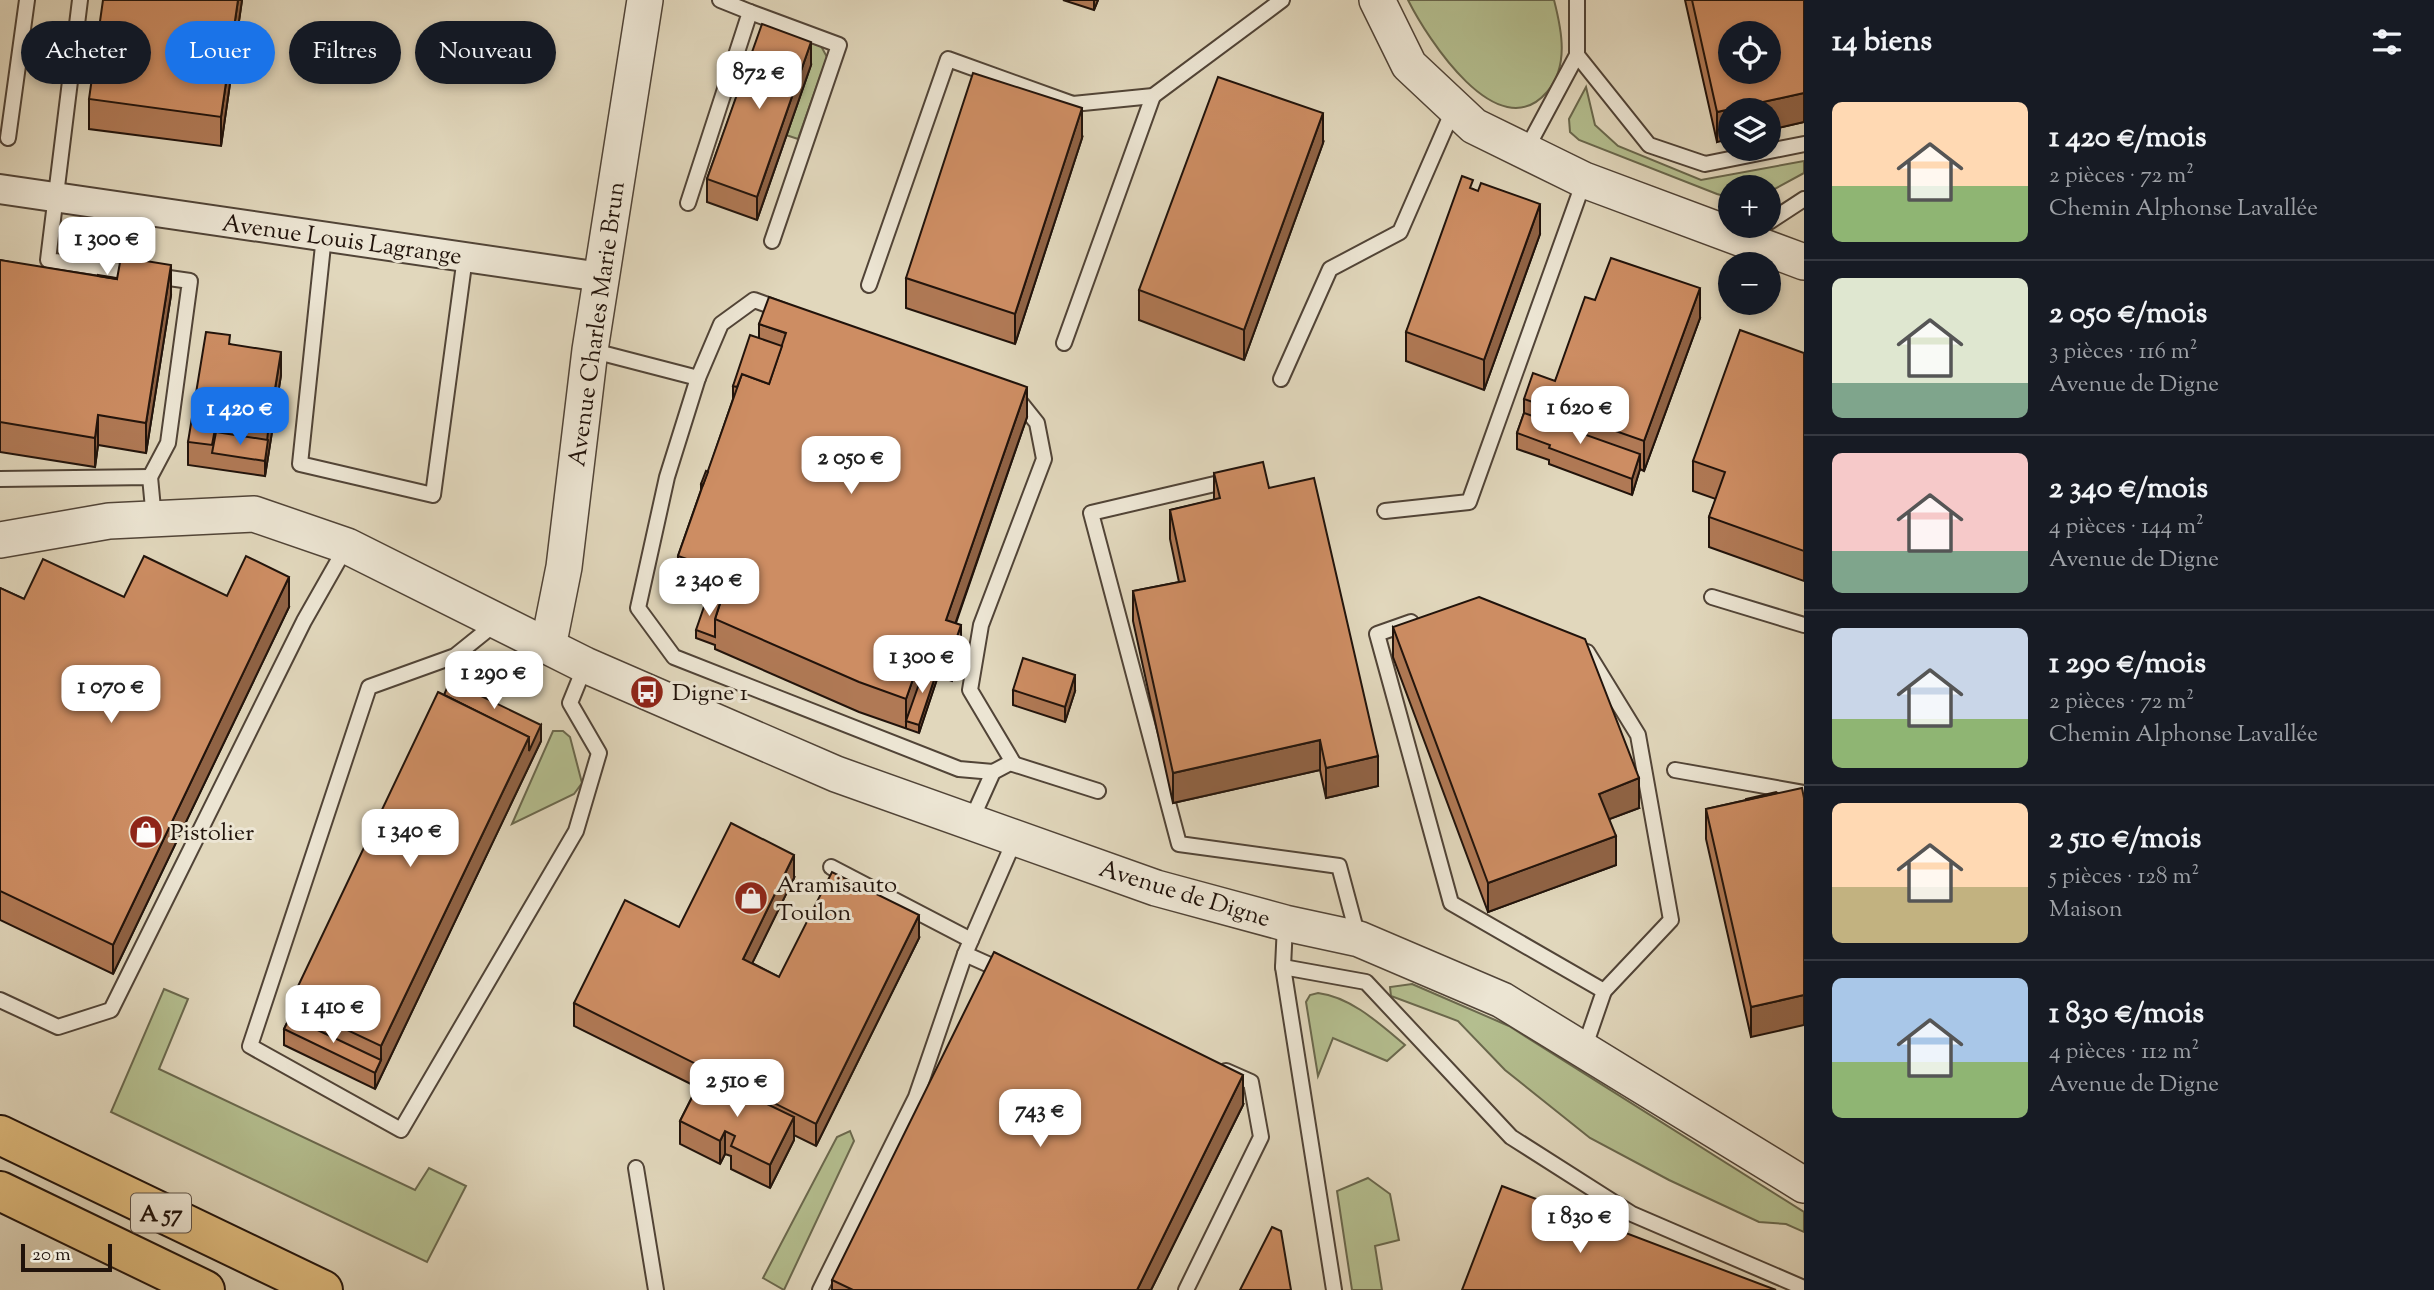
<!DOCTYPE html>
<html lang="fr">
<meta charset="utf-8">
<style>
:root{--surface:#171b24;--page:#242831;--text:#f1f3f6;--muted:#9ea1a6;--line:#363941;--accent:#1a73e8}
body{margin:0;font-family:"Sorts Mill Goudy",serif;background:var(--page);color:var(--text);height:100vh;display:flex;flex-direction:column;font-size:26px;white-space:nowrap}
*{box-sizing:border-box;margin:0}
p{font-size:23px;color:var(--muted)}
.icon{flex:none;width:38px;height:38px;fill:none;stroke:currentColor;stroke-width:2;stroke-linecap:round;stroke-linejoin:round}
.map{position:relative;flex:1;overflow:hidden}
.side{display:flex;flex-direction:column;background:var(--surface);width:630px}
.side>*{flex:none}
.banner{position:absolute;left:21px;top:21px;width:665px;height:63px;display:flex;gap:14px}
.buttons{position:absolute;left:1718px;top:21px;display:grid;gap:14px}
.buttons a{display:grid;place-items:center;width:63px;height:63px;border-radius:50%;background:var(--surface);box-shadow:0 4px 10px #0003;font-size:35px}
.scale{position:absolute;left:21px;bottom:18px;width:91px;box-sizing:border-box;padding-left:7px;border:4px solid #21130b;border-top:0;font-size:19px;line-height:24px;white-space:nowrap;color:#21130b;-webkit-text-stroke:5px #ece5d3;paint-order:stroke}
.price{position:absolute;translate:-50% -60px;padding:0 16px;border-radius:14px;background:#fff;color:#222;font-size:23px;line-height:46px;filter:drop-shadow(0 2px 4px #0008)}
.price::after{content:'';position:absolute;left:50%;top:42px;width:21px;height:16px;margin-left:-10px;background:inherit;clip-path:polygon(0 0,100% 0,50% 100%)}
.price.current{background:var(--accent);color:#fff}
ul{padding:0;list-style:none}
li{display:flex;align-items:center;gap:21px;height:175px;padding:0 28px}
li+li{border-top:2px solid var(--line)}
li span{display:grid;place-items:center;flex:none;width:196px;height:140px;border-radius:10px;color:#555}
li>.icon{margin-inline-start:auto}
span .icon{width:84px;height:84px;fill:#fffc;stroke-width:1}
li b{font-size:30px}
h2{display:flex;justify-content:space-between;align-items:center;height:84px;padding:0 28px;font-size:30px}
.pill{padding:0 24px;border-radius:32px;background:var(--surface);box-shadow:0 4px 10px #0003;font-size:24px;line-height:63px}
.pill.current{background:var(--accent);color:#fff}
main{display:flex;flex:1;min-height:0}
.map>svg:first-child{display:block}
</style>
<main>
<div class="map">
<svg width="1804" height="1290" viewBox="0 0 1804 1290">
<rect width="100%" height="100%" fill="#e1d7bc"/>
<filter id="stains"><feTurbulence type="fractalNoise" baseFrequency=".00286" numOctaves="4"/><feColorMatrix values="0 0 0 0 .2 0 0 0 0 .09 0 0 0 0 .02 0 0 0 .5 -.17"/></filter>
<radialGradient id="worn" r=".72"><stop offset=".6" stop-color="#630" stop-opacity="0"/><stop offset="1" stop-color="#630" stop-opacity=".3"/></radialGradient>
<g fill="#b4be8f" stroke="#6a684d" stroke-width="2">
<path d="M1408 0H1554C1562 31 1569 66 1547 92 1498 149 1427 38 1408 0Z"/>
<path d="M806 41 821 46 827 57 798 139 786 135Z"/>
<path d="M1586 87 1595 125 1618 146 1701 180 1804 161V173L1769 192V187H1731V198L1717 194 1579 140 1570 132 1569 119Z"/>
<path d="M553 731H563L570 737 582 783 574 794 512 824Z"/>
<path d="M1412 984 1509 1026 1804 1212V1232L1786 1224 1759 1222 1669 1180 1590 1138 1505 1070 1458 1021 1391 996 1390 987Z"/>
<path d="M164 989 188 999 159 1069 415 1190 429 1168 466 1186 427 1262 111 1112Z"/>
<path d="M1318 993C1351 997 1380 1024 1405 1045L1387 1061 1333 1038 1318 1076 1306 1002 1310 995Z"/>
<path d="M850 1131 854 1141 784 1290 763 1278 837 1137Z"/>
<path d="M1368 1178 1390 1194 1399 1240 1375 1246 1382 1290H1352L1337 1191Z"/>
</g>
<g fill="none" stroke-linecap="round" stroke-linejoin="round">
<g stroke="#514437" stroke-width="18">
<g id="service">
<path d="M80 0 48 260 135 273"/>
<path d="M750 12 839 45 772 241"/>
<path d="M1577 55 1649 145 1705 164 1804 144"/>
<path d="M8 138 27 0"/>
<path d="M1526 150 1577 55V0"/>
<path d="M688 203 750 12 720 0"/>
<path d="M1769 222 1804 199"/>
<path d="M324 236 300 464 433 495 465 257"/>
<path d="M869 285 948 59 1073 104 1153 96 1282 0"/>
<path d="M1064 343 1153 96"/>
<path d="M590 350 698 378 667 477 638 608 674 657 959 769 993 772 971 821"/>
<path d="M698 378 721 324 754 300 784 311"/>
<path d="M1281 379 1330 269 1400 232 1454 108"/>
<path d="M150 477 168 443 190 281 155 276"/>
<path d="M0 479 150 477 154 519"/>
<path d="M1219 483 1091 513 1179 844 1339 866 1358 937"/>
<path d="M1385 511 1469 502 1584 181"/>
<path d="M1712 597 1804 625"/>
<path d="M1411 622 1377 634 1451 903 1604 991 1584 1049"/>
<path d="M496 623 455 656 369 687 250 1046 401 1130 576 831 599 753 570 703 585 666"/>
<path d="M1587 652 1638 735 1671 920 1604 991"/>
<path d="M1014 764 970 690 981 625 1044 459 1037 423 1017 398"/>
<path d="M1675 770 1804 793"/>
<path d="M993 772 1010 763 1098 791"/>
<path d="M831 867 971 940"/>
<path d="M1285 925 1283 967 1334 1290"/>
<path d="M965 954 1003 971"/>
<path d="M1283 967 1366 982 1511 1137 1632 1214 1804 1288"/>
<path d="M0 1000 58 1027 111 1010 304 621 346 547"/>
<path d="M636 1168 656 1290"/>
<path d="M820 1290 916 1097 965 954 1015 839"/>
<path d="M1186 1290 1261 1137 1251 1082 1226 1071"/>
</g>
</g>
<g stroke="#514437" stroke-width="32">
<path id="minor" d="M0 189 601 277"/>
</g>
<g stroke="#514437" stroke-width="38">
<g id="tertiary">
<path d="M1377 0 1409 65 1474 126 1584 180 1804 262"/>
<path d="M0 540 109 521 254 514 347 546 585 665 836 774 1156 888 1285 923 1359 939 1502 1000 1804 1185"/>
<path d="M543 645 551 632 564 567 590 350 645 0"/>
</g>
</g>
<g stroke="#21130b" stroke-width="42">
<g id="motorway">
<path d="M0 1135 323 1290"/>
<path d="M0 1191 205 1290"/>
</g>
</g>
<use href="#service" stroke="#ece5d3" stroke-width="14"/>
<use href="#minor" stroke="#ece5d3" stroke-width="28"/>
<use href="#tertiary" stroke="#ece5d3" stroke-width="35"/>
<use href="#motorway" stroke="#e0bc7e" stroke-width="38"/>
</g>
<g fill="#b07955" stroke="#21130b" stroke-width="2">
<path d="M242 0 221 146 89 129V99Z"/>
<path d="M1063 0H1098L1094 10Z"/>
<path d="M1685 0H1804V122L1769 130V110L1717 142Z"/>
<path d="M811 65 757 220 707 202V179L737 96 734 93 733 75Z"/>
<path d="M1082 138 1015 344 906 308V278Z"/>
<path d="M1323 143 1244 360 1139 320V290Z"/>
<path d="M1473 189 1540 234 1484 390 1406 361V332Z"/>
<path d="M0 260 171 295 146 453 98 445 95 467 0 452Z"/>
<path d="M1595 300 1700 318 1644 471 1640 469 1632 495 1549 464V460L1517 449V433L1524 413V399L1555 381Z"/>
<path d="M759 324 1027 417 956 623 961 655 952 681 938 676 919 733 859 712 715 649V645L696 638V630L721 600 678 586V556L701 490V484L708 472 733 399V386L759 338Z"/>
<path d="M230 344 281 375 265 476 188 465V442Z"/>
<path d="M1804 353V581L1709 547V517L1716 499 1693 491V461Z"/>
<path d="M1214 473 1269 488 1378 786 1326 798 1320 770 1173 803 1133 621V591L1179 582 1170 539V510L1214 500Z"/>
<path d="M0 588 24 599 227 596 289 607 113 974 0 920Z"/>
<path d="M1393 627 1639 808 1609 819 1616 865 1488 912 1393 657Z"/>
<path d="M1013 690 1075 691 1065 722 1013 705Z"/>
<path d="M541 741 375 1089 284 1045V1029L290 1017V1003Z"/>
<path d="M1777 793 1751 1037 1706 839V809Z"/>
<path d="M794 878 752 963 779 977 919 938 816 1146 794 1135V1140L770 1188 731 1169V1156L725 1154 720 1164 680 1144V1121L697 1087 574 1026V1003L679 927Z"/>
<path d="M1243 1105 1151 1290H832V1280Z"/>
</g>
<g fill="#906345" stroke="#21130b" stroke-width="2">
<path d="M238 0H242L221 146V117Z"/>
<path d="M1094 0H1098L1094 10Z"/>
<path d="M811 42V65L757 220V197Z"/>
<path d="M1804 93V122L1769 130V110H1731V139L1717 142V112Z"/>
<path d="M1082 108V138L1015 344V314Z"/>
<path d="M1323 113V143L1244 360V330Z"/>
<path d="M1540 204V234L1484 390V360Z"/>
<path d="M171 265V295L146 453V423Z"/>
<path d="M1700 288V318L1644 471V441Z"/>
<path d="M281 352V375L265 476V461L268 432Z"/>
<path d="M1027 387V417L946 650V620Z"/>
<path d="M98 415V445L95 467V438Z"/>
<path d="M1640 454V469L1632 495V479Z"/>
<path d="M289 577V607L113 974V945Z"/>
<path d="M961 625V655L952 681V651Z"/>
<path d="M926 642V672L906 721V729V699Z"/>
<path d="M938 668V676L919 733V725Z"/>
<path d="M1075 675V691L1065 722V707Z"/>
<path d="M541 725V741L375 1089V1073L381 1060V1046L529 737Z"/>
<path d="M1320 740V770L1173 803V773Z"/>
<path d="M1378 756V786L1326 798V768Z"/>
<path d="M1639 778V808L1599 823V794Z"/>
<path d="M1616 836V865L1488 912V883Z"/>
<path d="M794 855V878L743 982V959Z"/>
<path d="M919 915V938L816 1146V1124Z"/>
<path d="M1804 995V1025L1751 1037V1007Z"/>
<path d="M1243 1075V1105L1151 1290H1137Z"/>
<path d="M794 1117V1140L770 1188V1165Z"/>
<path d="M725 1131V1154L720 1164V1141Z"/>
</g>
<g fill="#cd8d63" stroke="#21130b" stroke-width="2" fill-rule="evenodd">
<path d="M103 0H238L221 117 89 99Z"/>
<path d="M1692 0H1804V93L1717 112ZM1731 33H1769V72H1731Z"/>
<path d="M762 24 811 42 757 197 707 179Z"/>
<path d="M747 67 739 90 734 85 733 75 737 69Z"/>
<path d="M973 73 1082 108 1015 314 906 278Z"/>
<path d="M1218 77 1323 113 1244 330 1139 290Z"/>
<path d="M1462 176 1473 180 1470 188 1478 191 1481 183 1540 204 1484 360 1406 332Z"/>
<path d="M121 257 171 265 146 423 98 415 95 438 0 422V260L117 279Z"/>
<path d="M1611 258 1700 288 1644 441 1524 399 1533 373 1555 381 1585 297 1595 300Z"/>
<path d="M98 275 117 278V279L98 276Z"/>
<path d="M769 297 1027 387 946 620 961 625 952 651 926 642 906 699 859 682 715 619 730 574 678 556 742 374 769 384 786 333 759 324Z"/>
<path d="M1740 330 1804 353V551L1709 517 1725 472 1693 461Z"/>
<path d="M206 332 230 335 229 344 281 352 268 432 216 424 212 445 188 442Z"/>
<path d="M750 335 782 346 769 384 742 374 737 387 733 386Z"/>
<path d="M1524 413 1640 454 1632 479 1549 448 1550 445 1517 433Z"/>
<path d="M216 432 268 440 265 461 212 453Z"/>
<path d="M1263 462 1269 488 1314 478 1378 756 1326 768 1320 740 1173 773 1133 591 1185 581 1170 510 1220 498 1214 473Z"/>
<path d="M706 471 708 472 703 485 701 484Z"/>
<path d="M144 556 227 596 246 556 289 577 113 945 0 891V588L24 599 43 559 124 597Z"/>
<path d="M1479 597 1585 639 1639 778 1599 794 1616 836 1488 883 1393 627Z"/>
<path d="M707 598 720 603 715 619V637L696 630Z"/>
<path d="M1023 658 1075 675 1065 707 1013 690Z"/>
<path d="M926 664 938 668 919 725 906 721Z"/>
<path d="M450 681 541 725 529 751V737L444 695Z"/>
<path d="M438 692 529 737 381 1046 290 1003Z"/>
<path d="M1802 788 1804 798V995L1751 1007 1706 809Z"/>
<path d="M1776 792 1777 793 1746 800V799Z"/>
<path d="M731 823 794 855 743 959 779 977 832 872 919 915 816 1124 574 1003 625 900 679 927Z"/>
<path d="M994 952 1243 1075 1137 1290H853L832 1280Z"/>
<path d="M290 1017 381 1060 375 1073 284 1029Z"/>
<path d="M704 1074 794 1117 770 1165 731 1146 735 1136 725 1131 720 1141 680 1121Z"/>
<path d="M1502 1186 1776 1290H1462Z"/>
<path d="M1272 1227 1281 1231 1291 1290H1240Z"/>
</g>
<defs>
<g id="bus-disc" transform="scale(1.75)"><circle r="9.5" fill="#8f2418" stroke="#ece5d3"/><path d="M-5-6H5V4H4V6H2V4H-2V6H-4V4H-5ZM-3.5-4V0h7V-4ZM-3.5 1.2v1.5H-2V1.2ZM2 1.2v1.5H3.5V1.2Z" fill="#fff"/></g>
<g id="shop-disc" transform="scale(1.75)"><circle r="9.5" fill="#8f2418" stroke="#ece5d3"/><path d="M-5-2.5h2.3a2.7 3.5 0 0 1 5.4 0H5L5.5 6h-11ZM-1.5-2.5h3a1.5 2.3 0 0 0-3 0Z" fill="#fff"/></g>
</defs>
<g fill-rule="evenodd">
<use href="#bus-disc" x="647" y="692"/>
<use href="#shop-disc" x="146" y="832"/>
<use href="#shop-disc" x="751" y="898"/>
</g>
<g text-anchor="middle" stroke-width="6" stroke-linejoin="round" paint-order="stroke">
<rect fill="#ece5d3" stroke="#5e5247" stroke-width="2" x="131" y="1193.5" width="60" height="39" rx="5"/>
<g font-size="23" font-weight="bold" fill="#21130b">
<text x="161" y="1221">A 57</text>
</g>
<g font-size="24" fill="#21130b" stroke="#ece5d3">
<text transform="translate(342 239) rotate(8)" y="8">Avenue Louis Lagrange</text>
<text transform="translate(596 324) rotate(-82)" y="8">Avenue Charles Marie Brun</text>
<text transform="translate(1185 893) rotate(17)" y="8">Avenue de Digne</text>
</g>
<g font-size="24" fill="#21130b" stroke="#ece5d3" text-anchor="start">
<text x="672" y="700">Digne 1</text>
<text x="170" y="840">Pistolier</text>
<text x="776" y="892">Aramisauto<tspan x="776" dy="28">Toulon</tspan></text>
</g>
</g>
<rect width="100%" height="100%" filter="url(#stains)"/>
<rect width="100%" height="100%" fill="url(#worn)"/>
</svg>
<div class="buttons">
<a><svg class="icon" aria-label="locate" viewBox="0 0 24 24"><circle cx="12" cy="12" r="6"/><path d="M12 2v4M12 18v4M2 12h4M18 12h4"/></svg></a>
<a><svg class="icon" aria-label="layers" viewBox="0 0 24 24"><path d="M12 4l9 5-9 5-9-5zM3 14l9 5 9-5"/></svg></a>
<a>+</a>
<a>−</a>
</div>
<div class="scale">20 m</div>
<b class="price" style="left:759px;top:111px">872 €</b>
<b class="price" style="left:107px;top:277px">1 300 €</b>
<b class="price" style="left:1580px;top:446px">1 620 €</b>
<b class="price current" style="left:240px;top:447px">1 420 €</b>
<b class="price" style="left:851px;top:496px">2 050 €</b>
<b class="price" style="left:709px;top:618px">2 340 €</b>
<b class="price" style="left:922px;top:695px">1 300 €</b>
<b class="price" style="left:494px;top:711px">1 290 €</b>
<b class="price" style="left:111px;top:725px">1 070 €</b>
<b class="price" style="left:410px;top:869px">1 340 €</b>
<b class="price" style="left:333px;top:1045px">1 410 €</b>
<b class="price" style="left:737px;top:1119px">2 510 €</b>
<b class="price" style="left:1040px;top:1149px">743 €</b>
<b class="price" style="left:1580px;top:1255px">1 830 €</b>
<div class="banner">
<a class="pill">Acheter</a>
<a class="pill current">Louer</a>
<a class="pill">Filtres</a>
<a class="pill">Nouveau</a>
</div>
</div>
<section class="side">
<h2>14 biens<svg class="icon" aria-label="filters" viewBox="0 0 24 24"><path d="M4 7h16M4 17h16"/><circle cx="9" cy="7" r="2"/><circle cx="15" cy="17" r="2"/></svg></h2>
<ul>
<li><span style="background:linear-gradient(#ffd9b3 60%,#8fb573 0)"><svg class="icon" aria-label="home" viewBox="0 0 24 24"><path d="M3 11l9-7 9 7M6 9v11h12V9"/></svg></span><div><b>1 420 €/mois</b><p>2 pièces · 72 m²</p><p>Chemin Alphonse Lavallée</p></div></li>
<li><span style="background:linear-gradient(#dfe7d0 75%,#7fa58c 0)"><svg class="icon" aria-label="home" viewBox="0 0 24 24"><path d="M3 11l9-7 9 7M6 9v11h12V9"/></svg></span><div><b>2 050 €/mois</b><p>3 pièces · 116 m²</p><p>Avenue de Digne</p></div></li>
<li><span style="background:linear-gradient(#f6c9c9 70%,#7fa58c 0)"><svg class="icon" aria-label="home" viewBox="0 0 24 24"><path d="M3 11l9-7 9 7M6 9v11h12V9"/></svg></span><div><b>2 340 €/mois</b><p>4 pièces · 144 m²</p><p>Avenue de Digne</p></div></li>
<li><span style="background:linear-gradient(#c9d6e8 65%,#8fb573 0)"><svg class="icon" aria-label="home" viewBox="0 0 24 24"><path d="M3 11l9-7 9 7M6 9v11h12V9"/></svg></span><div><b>1 290 €/mois</b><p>2 pièces · 72 m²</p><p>Chemin Alphonse Lavallée</p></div></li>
<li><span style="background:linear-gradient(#ffd9b3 60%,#c2b280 0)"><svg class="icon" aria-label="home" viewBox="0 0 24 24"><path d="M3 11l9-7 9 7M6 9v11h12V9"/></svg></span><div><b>2 510 €/mois</b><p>5 pièces · 128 m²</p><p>Maison</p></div></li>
<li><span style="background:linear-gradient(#a9c7e8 60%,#8fb573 0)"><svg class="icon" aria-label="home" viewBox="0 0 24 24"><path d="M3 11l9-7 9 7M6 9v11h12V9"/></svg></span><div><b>1 830 €/mois</b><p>4 pièces · 112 m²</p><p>Avenue de Digne</p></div></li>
</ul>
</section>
</main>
